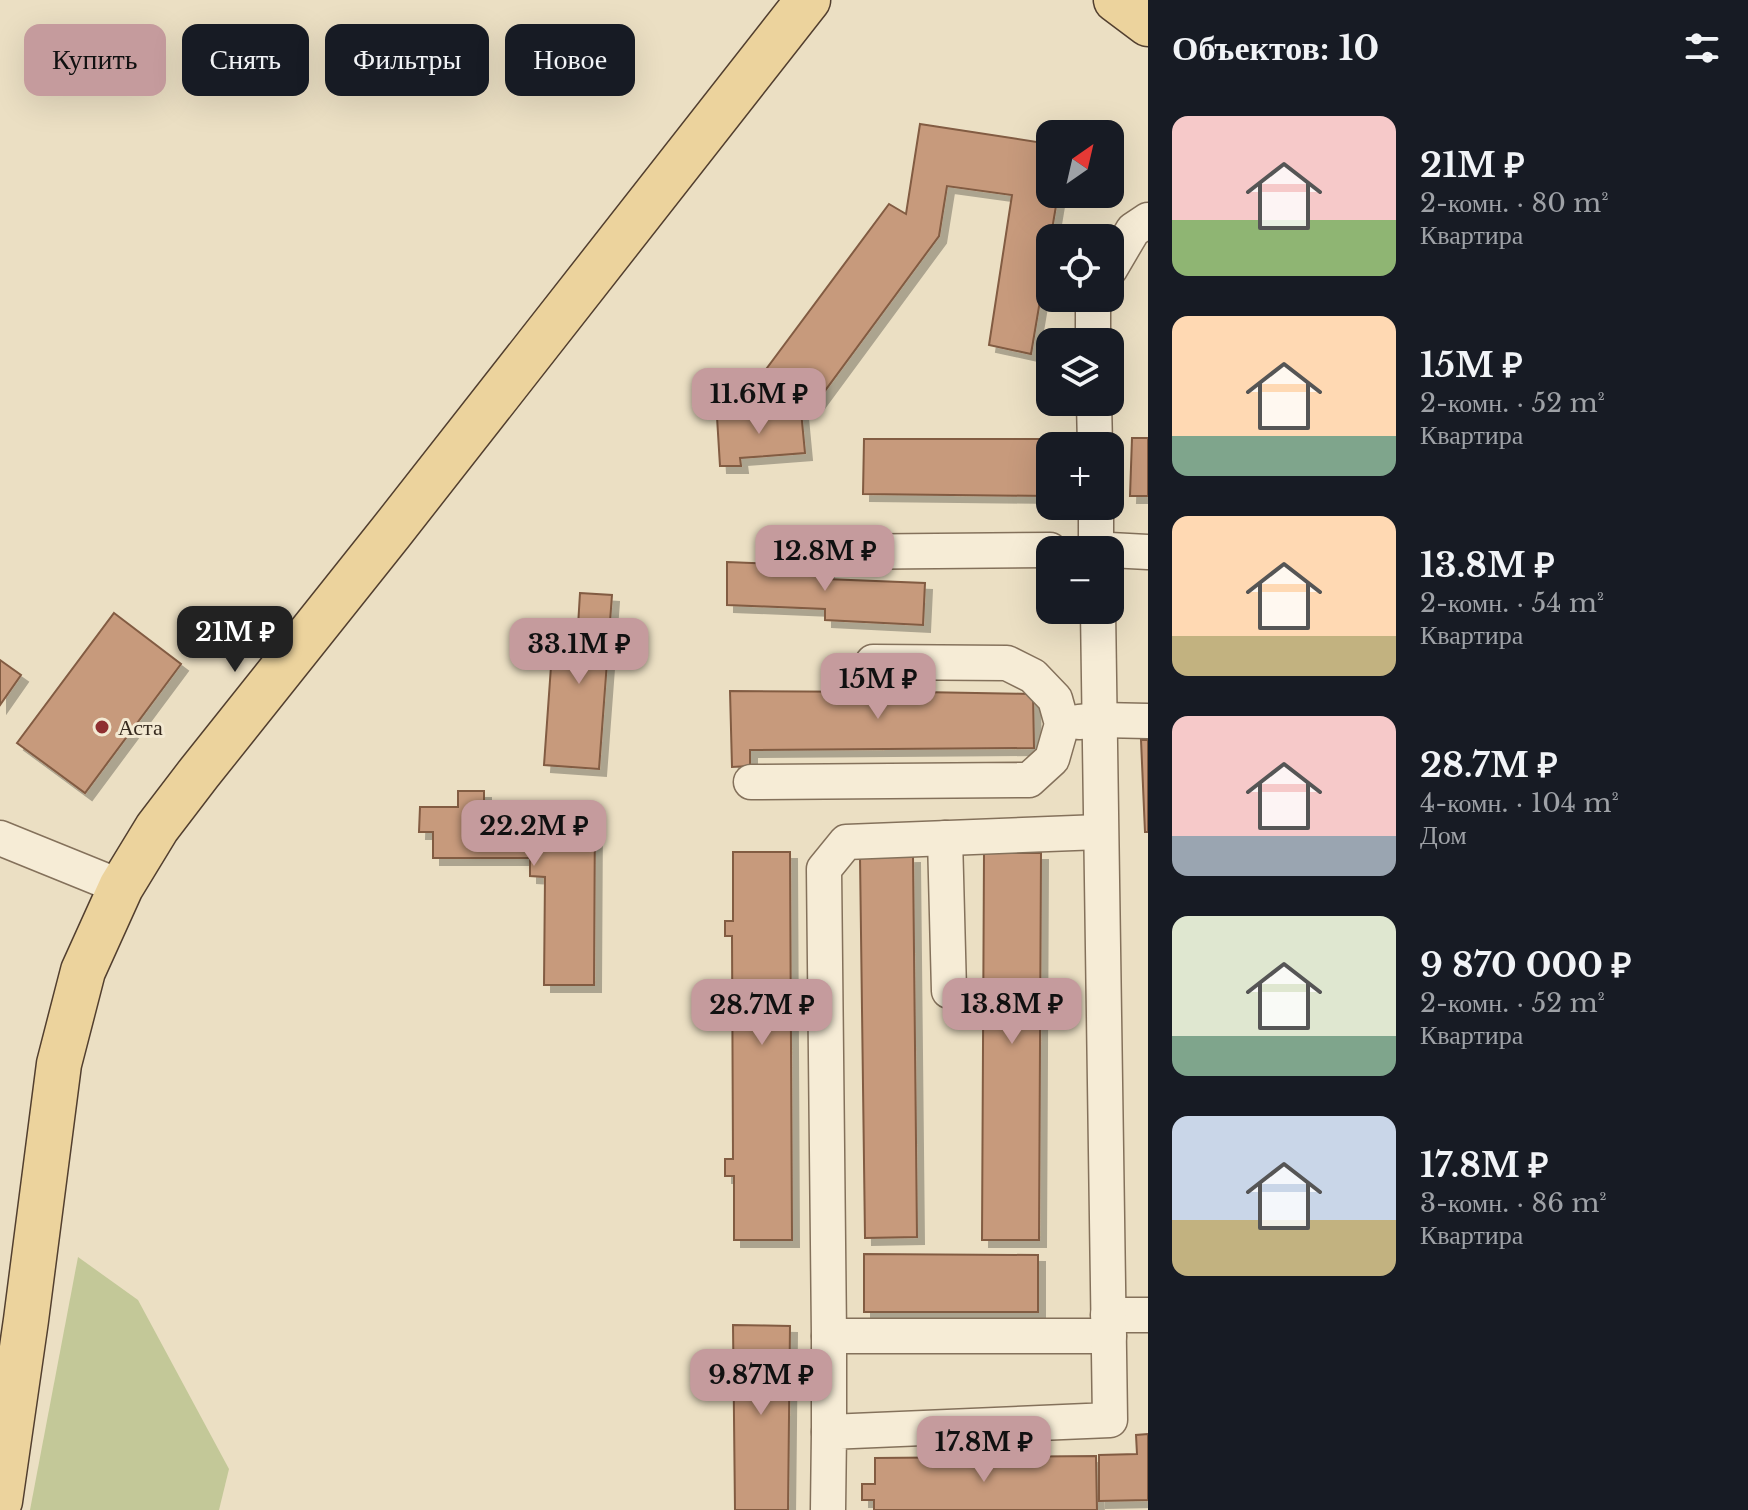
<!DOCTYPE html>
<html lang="ru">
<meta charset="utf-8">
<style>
:root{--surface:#171b24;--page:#242831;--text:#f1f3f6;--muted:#9ea1a6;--accent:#c59b9d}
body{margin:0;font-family:"Libre Baskerville",serif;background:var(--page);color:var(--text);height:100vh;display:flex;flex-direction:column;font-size:30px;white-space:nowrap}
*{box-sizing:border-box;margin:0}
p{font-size:26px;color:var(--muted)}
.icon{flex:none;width:44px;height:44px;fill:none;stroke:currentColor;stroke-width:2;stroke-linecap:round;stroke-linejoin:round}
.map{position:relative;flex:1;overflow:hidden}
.sheet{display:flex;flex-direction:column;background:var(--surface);width:600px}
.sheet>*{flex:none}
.banner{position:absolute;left:24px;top:24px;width:760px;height:72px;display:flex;gap:16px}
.needle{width:52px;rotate:34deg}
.tools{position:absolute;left:1036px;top:120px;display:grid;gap:16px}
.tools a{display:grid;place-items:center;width:88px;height:88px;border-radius:16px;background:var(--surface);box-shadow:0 8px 32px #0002;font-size:40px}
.price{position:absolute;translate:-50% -68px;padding:0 18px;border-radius:16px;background:var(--accent);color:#111;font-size:26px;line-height:52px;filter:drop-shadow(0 2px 4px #0008)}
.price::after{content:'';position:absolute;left:50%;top:48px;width:24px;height:18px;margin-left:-12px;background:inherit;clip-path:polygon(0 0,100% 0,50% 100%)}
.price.current{background:#222;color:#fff}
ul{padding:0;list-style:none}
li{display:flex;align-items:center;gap:24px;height:200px;padding:0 24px}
li span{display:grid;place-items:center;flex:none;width:224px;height:160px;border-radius:16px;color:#555}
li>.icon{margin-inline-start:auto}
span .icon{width:96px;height:96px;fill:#fffc;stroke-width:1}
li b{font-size:34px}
h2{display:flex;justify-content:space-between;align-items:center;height:96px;padding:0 24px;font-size:34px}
.chip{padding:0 28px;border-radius:16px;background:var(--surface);box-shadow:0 8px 32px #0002;font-size:28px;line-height:72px}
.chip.current{background:var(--accent);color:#111}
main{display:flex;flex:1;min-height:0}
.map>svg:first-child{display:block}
</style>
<main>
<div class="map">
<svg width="1148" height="1510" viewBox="0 0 1148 1510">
<defs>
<filter id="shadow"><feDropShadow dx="7" dy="7" stdDeviation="0" flood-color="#0004"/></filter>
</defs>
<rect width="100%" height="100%" fill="#ebdfc3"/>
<path fill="#c3c898" d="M78 1257 138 1300 229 1469 219 1510H30Z"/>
<g fill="#c79a7b" stroke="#825b43" stroke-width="2" filter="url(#shadow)">
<path d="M920 124 1050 144V194H1058L1031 354 989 345 1012 195 947 186 939 236 813 407 764 372 889 204 906 214Z"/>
<path d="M801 411 805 453 740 458 741 466H720L717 417Z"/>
<path d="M1132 438H1148V496H1130Z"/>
<path d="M864 439H1063V446H1050V496L863 494Z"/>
<path d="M727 562 827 566 826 579 925 583 923 625 825 620V609L727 605Z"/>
<path d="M580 593 612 595 599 769 544 765 554 624 578 626Z"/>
<path d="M114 613 181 664 85 793 17 743Z"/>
<path d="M0 660 21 675 0 705Z"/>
<path d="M902 683H921L920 692 1033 694 1034 748 750 750V766L732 767 730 691 900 692Z"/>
<path d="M1141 740H1148V832H1145Z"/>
<path d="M458 791H484V807H595L594 985H544L545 877 530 876V858H433V832H419L420 807H458Z"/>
<path d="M733 852H790L792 1240H734V1176H725V1159H733L732 936H725V921H733Z"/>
<path d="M984 853H1041L1039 1240H982Z"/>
<path d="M913 856 917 1237 865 1238 860 857Z"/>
<path d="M864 1254 1038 1255V1312H864Z"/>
<path d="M733 1325 790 1326 788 1510H735Z"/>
<path d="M1148 1434V1500L1099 1501V1455L1137 1454 1136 1435Z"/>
<path d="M1096 1456 1097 1510H874V1500H862V1484H875V1458Z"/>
</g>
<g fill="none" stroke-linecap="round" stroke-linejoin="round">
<g stroke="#84715b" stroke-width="37">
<g id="minor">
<path d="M1110 269 1133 230 1148 220"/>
<path d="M1093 298V342"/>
<path d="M1094 402 1095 446"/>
<path d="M1096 506V550"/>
<path d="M1110 550 1148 552"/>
<path d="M827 552 1050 550"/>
<path d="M1079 722 1101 720 1148 721"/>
<path d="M751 782 1029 780 1052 759 1062 724 1055 699 1033 676 1007 663 873 662"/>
<path d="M0 838 121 887"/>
<path d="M945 838 949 991"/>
<path d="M1108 1315H1148"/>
<path d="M829 1336 824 869 846 842 1100 832"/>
<path d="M829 1432V1336H1109"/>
<path d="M828 1510 829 1432 1110 1420 1098 610"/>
</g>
</g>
<g stroke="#523f2f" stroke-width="47">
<g id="major">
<path d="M1116 0 1148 24"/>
<path d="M0 1501 26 1320 59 1064 83 971 121 887 157 828 199 773 391 532 808 0"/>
</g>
</g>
<use href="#minor" stroke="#f6ecd6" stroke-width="34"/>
<use href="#major" stroke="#ecd39d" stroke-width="44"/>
</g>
<circle fill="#8f2f30" stroke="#f3e9d2" stroke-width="3" cx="102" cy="727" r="8"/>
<g text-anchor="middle" stroke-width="6" stroke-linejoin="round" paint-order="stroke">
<g font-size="22" fill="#35291e" stroke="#f3e9d2" text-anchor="start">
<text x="118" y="735">Аста</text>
</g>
</g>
</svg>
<div class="tools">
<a><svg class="needle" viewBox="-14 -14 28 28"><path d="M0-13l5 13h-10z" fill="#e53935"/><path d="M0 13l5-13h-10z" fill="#9ea1a6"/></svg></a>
<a><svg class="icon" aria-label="locate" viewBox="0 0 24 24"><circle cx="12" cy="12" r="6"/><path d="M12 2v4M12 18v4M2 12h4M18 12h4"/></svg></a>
<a><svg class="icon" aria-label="layers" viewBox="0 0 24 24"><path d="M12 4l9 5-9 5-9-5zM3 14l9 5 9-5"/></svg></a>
<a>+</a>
<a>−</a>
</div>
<b class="price" style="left:759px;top:436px">11.6M ₽</b>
<b class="price" style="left:825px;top:593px">12.8M ₽</b>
<b class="price current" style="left:235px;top:674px">21M ₽</b>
<b class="price" style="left:579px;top:686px">33.1M ₽</b>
<b class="price" style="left:878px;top:721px">15M ₽</b>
<b class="price" style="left:534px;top:868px">22.2M ₽</b>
<b class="price" style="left:1012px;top:1046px">13.8M ₽</b>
<b class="price" style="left:762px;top:1047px">28.7M ₽</b>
<b class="price" style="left:761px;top:1417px">9.87M ₽</b>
<b class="price" style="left:984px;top:1484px">17.8M ₽</b>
<div class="banner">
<a class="chip current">Купить</a>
<a class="chip">Снять</a>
<a class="chip">Фильтры</a>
<a class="chip">Новое</a>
</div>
</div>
<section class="sheet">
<h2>Объектов: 10<svg class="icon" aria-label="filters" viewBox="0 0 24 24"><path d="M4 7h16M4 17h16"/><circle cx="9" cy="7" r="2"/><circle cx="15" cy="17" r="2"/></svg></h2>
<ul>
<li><span style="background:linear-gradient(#f6c9c9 65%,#8fb573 0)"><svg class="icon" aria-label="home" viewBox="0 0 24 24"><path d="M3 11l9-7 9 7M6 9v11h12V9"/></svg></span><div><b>21M ₽</b><p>2-комн. · 80 m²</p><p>Квартира</p></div></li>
<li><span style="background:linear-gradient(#ffd9b3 75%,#7fa58c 0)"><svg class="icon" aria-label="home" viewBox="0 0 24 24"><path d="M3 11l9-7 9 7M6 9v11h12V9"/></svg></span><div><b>15M ₽</b><p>2-комн. · 52 m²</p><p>Квартира</p></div></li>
<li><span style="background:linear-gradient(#ffd9b3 75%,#c2b280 0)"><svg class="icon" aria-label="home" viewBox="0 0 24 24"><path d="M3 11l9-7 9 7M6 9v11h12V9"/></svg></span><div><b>13.8M ₽</b><p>2-комн. · 54 m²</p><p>Квартира</p></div></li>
<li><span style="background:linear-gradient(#f6c9c9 75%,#9aa5b1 0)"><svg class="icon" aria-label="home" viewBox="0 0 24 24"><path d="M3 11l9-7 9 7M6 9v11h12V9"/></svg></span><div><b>28.7M ₽</b><p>4-комн. · 104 m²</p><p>Дом</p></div></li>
<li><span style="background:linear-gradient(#dfe7d0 75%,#7fa58c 0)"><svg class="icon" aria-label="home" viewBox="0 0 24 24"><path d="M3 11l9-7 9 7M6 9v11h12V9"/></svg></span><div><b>9 870 000 ₽</b><p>2-комн. · 52 m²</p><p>Квартира</p></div></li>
<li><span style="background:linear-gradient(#c9d6e8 65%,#c2b280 0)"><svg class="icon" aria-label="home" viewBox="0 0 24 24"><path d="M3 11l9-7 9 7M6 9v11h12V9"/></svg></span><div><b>17.8M ₽</b><p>3-комн. · 86 m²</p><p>Квартира</p></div></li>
</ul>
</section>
</main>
